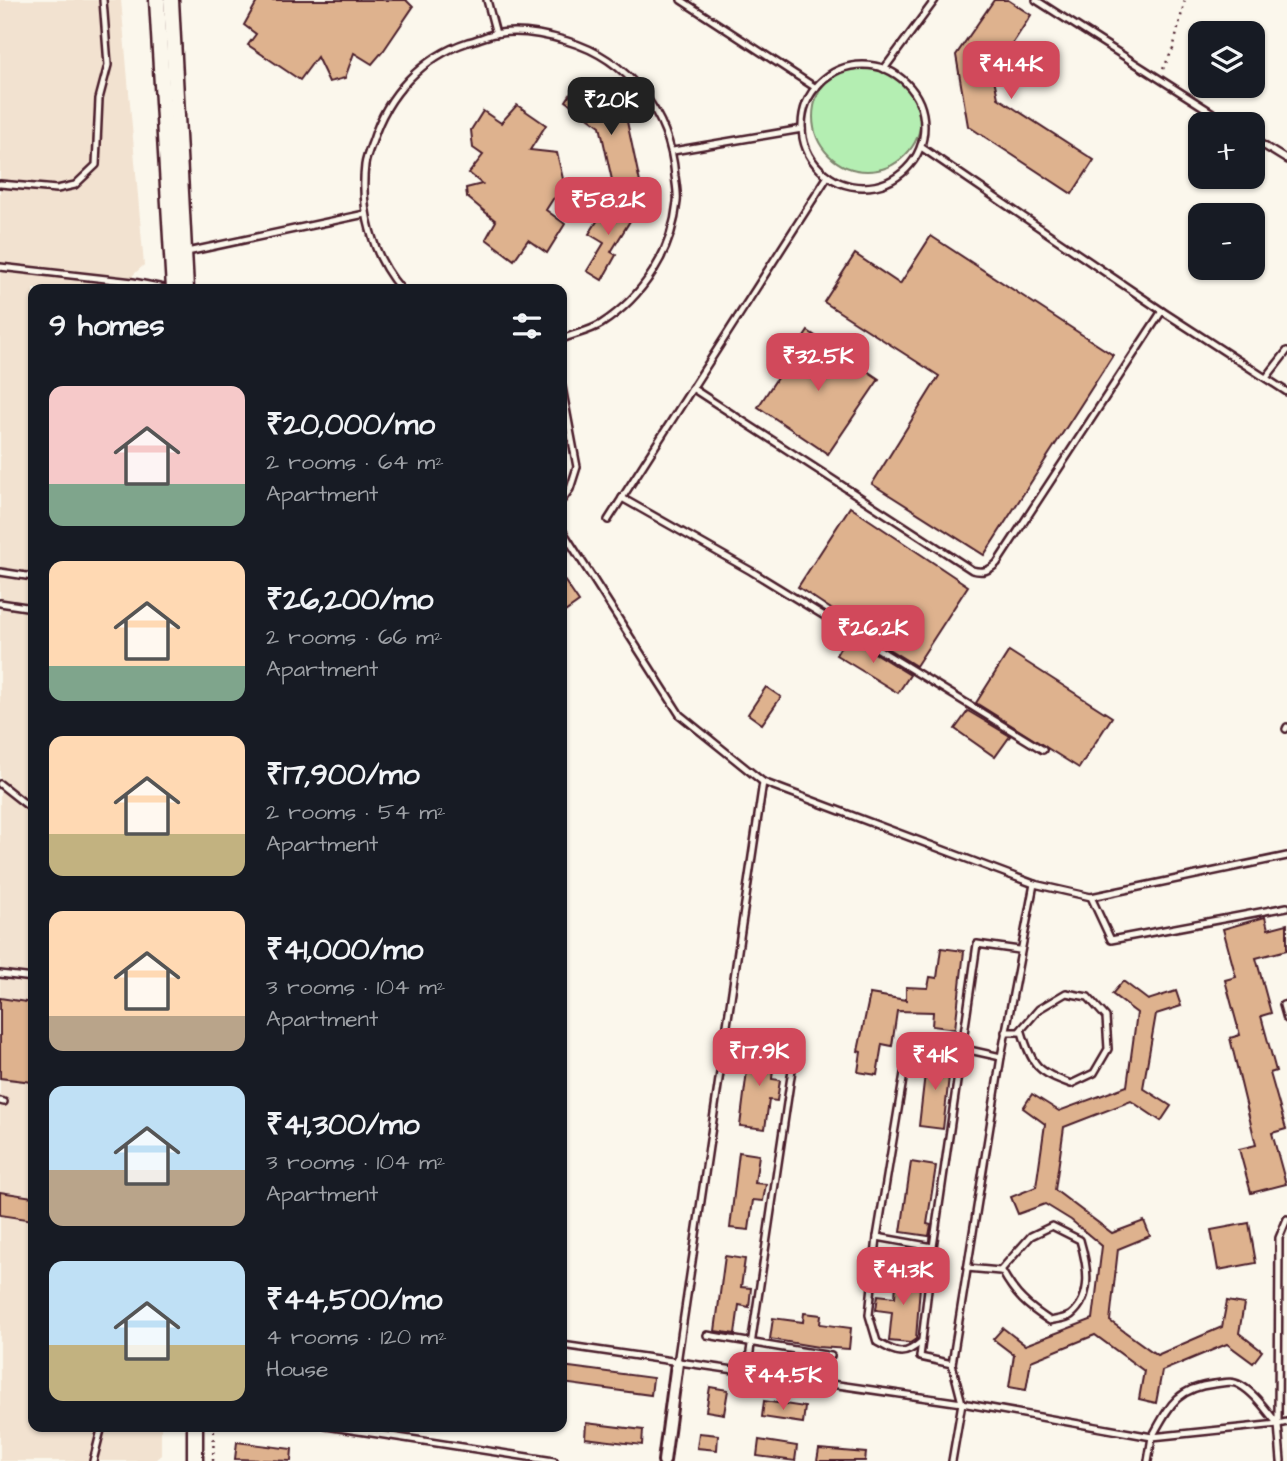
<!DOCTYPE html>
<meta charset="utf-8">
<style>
:root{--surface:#171b24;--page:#242831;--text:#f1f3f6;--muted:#9ea1a6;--accent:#d1495b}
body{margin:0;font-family:"Architects Daughter",sans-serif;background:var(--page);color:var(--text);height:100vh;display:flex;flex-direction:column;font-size:26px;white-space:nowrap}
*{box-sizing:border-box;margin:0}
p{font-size:23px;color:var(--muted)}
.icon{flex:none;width:38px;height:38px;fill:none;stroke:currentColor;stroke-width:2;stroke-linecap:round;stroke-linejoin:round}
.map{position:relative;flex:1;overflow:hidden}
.panel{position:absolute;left:28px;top:284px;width:539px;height:1148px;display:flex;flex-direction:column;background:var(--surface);border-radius:14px;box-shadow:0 2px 5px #0004}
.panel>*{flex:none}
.fabs{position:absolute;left:1188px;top:21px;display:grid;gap:14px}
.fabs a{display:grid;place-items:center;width:77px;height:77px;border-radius:14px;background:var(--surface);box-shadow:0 2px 5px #0004;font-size:35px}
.price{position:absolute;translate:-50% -60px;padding:0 16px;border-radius:14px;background:var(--accent);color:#fff;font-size:23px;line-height:46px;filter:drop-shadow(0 2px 4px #0008)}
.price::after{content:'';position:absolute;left:50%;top:42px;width:21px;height:16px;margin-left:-10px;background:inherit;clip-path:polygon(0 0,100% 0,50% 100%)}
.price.on{background:#222;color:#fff}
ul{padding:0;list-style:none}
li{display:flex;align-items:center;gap:21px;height:175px;padding:0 21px}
li span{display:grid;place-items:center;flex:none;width:196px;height:140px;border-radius:14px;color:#555}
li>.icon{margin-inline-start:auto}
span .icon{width:84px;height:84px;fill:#fffc;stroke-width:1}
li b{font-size:30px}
h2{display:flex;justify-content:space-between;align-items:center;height:84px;padding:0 21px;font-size:30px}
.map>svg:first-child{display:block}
</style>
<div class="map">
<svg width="1287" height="1461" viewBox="0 0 1287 1461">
<rect width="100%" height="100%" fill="#fbf7ec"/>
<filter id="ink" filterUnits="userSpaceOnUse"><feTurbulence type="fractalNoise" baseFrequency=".0143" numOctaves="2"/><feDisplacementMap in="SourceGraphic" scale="14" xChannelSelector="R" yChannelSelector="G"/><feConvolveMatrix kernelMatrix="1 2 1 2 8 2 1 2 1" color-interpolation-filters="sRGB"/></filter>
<g filter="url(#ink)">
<path fill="#f2e2d0" d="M0 0H121L144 265 133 275V287L136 289H33V1426H161V1455L154 1461H0Z"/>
<circle fill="#b4eeb2" stroke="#7f866e" stroke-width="2" cx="867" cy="117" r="54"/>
<g fill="#deb28e" stroke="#4a1f2b" stroke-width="2">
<path d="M258 0H406L413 7 384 50 372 64 354 53 345 78 329 82 317 57 300 80 248 45 256 34 244 25Z"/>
<path d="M994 0H1008L1031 15 993 74 998 98 1094 160 1072 194 968 126 956 55Z"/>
<path d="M580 80 625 112 642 192 616 198 600 126 566 101Z"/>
<path d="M517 105 546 125 530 150 557 153 566 192 553 199 546 210 565 224 547 253 528 240 514 260 486 239 496 221 467 197 466 188 482 184 469 173 483 155 473 148 471 130 483 111 501 123Z"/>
<path d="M610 201 633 216 611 252 616 255 602 280 587 271 604 243 589 234Z"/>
<path d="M931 236 1113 355 984 555 872 484 939 376 824 302 855 254 900 284Z"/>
<path d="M808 331 879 379 828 454 758 407Z"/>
<path d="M850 507 968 586 916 666 853 627 855 625 798 587Z"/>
<path d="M562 577 579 602 562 614Z"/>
<path d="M847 636 910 675 898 693 836 655Z"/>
<path d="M1009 651 1112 717 1079 768 976 703Z"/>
<path d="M766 687 781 697 762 724 748 714Z"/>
<path d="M968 711 1010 736 995 757 955 729Z"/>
<path d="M1265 917 1268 929 1287 924V950L1256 958 1271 1013 1261 1016 1276 1071 1270 1073 1286 1129 1272 1133 1286 1184 1251 1193 1239 1149 1256 1145 1230 1038 1240 1035 1225 980 1236 977 1223 929Z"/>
<path d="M941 948 964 951 955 1029 932 1026 933 1012 897 1011 892 1046 882 1044 877 1075 858 1072 861 1052 858 1051 870 994 906 1000V987L928 988 930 977 937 978Z"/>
<path d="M1123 981 1148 1000 1176 991 1181 1006 1156 1014 1143 1088 1171 1106 1161 1121 1131 1101 1064 1127 1055 1190 1112 1233 1144 1221 1150 1236 1118 1249 1110 1321 1157 1355 1222 1327 1227 1301 1244 1304 1239 1333 1262 1351 1253 1363 1227 1344 1162 1371 1156 1403 1139 1399 1144 1371 1095 1335 1031 1361 1026 1390 1009 1387 1014 1355 993 1339 1003 1328 1025 1345 1093 1319 1102 1246 1071 1220 1045 1204 1018 1214 1011 1197 1036 1187 1045 1124 1023 1108 1032 1094 1059 1111 1127 1086 1137 1013 1112 994Z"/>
<path d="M0 998 33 1003V1082L0 1078Z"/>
<path d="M750 1047 775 1050 772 1079 780 1080 777 1101 769 1100 765 1129 740 1126Z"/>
<path d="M927 1056 951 1059 943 1129 919 1126Z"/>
<path d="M739 1152 759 1155 755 1183 766 1184 763 1201 753 1200 749 1230 730 1228Z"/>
<path d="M911 1162 936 1166 927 1224 931 1225 929 1236 901 1232Z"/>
<path d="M0 1192 33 1197V1220L0 1215Z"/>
<path d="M1249 1223 1256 1263 1218 1270 1211 1230Z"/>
<path d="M725 1256 745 1259 741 1287 751 1288 749 1307 739 1305 735 1334 715 1331Z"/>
<path d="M897 1270 921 1273 916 1339 910 1343 889 1341 892 1312 876 1310 878 1295 895 1297Z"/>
<path d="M804 1313 821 1315 820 1324 851 1328 849 1349 818 1347 770 1339 773 1318 803 1322Z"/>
<path d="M562 1366 653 1378 651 1395 562 1383Z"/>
<path d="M710 1387 728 1390 724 1414 706 1411Z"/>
<path d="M764 1401 805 1407 803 1423 762 1417Z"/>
<path d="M586 1423 643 1430 642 1445 585 1438Z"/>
<path d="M699 1433 718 1435 717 1450 697 1448Z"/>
<path d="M759 1440 797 1446 795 1461 757 1456Z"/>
<path d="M237 1442 292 1449 291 1461 235 1459Z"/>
<path d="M819 1449 866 1453 865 1461H817Z"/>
</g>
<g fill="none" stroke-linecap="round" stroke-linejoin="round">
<g stroke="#4a1f2b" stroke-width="10">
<g id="lane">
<path d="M487 0 496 34"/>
<path d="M681 0 816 88"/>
<path d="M1036 0 1230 124"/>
<circle cx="863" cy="126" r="61"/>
<path d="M884 69 935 0"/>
<path d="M1253 139 1287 160"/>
<path d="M921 147 1162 311 1287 392"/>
<path d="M673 151 802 129"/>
<path d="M0 184 57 189 75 185 96 165 99 99 108 65 103 0"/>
<path d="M187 252 365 214"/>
<path d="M0 267 133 282 169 289"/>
<path d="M401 289C372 256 360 208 365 165 366 157 370 148 373 140 387 95 422 57 468 42 477 40 485 36 494 34 517 29 544 34 567 41 628 59 670 113 675 176 676 184 678 194 677 202 672 252 643 297 601 324 590 331 574 334 562 339"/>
<path d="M1266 378 1287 351"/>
<path d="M562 387 577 467 570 489 562 500"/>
<path d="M692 388 972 570C983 573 989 571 997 563L1162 311"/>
<path d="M622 498 751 571 1043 750"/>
<path d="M608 520 828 176"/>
<path d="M562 530 680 715 763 782"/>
<path d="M0 572 33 577"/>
<path d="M0 603 33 608"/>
<path d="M1286 729 1287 727"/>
<path d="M0 784 33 810"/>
<path d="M1091 897 1287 856"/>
<path d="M0 974 33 978"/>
<path d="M1287 1004 1283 1005 1287 1019"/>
<path d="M1005 1032H1022C1032 1066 1038 1072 1071 1084L1094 1073 1108 1049 1106 1017 1088 997 1066 993 1039 1009 1019 1032"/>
<path d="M0 1101 4 1102"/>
<path d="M877 1237 869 1315 877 1342C897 1353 903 1358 922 1341"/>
<path d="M933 1247 877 1237 910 1037 1001 1057"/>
<path d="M967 1268 1000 1271H1002C1015 1295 1027 1306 1050 1321 1056 1319 1066 1319 1071 1315 1094 1296 1087 1264 1080 1240L1052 1226 1031 1236 1000 1271"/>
<path d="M707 1335 831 1356"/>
<path d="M562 1345 962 1403 1152 1437C1169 1407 1176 1388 1214 1384 1223 1383 1232 1380 1240 1385 1255 1393 1267 1412 1278 1424L1287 1422"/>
<path d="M677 1363 763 782 1034 884 1091 897 1111 940 1287 907"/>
<path d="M952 1364 920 1357 933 1247 977 944 1019 950"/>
<path d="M747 1372 794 1056"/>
<path d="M326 1426 554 1461"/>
<path d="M93 1461 102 1426"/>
<path d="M952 1461 962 1403 952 1364 1001 1057 1034 884"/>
<path d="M1148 1461 1152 1437 1278 1424"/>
<path d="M1281 1461 1278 1424 1279 1238 1287 1219"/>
</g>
</g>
<g stroke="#4a1f2b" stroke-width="16">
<path id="street" d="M664 1461 677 1363"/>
</g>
<g stroke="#4a1f2b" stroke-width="19">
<g id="secondary">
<path d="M157 0 174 289"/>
<path d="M171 0 186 289"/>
<path d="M195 1461V1426"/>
</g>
</g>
<g stroke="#4a1f2b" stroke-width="2.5" stroke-dasharray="2 5" stroke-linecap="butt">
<path d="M1163 69 1173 49 1185 0"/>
<path d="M213 1461 214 1426"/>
</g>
<use href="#lane" stroke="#fbf7ec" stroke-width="5"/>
<use href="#street" stroke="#fbf7ec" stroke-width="10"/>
<use href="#secondary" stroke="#fbf7ec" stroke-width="14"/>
</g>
</g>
</svg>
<div class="fabs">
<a><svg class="icon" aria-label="layers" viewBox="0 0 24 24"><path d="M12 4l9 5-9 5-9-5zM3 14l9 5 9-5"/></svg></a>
<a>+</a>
<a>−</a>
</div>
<b class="price" style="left:1011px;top:101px">₹41.4K</b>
<b class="price on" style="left:611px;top:137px">₹20K</b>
<b class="price" style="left:608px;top:237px">₹58.2K</b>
<b class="price" style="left:818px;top:393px">₹32.5K</b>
<b class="price" style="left:873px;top:665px">₹26.2K</b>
<b class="price" style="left:759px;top:1088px">₹17.9K</b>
<b class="price" style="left:935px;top:1092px">₹41K</b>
<b class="price" style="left:903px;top:1307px">₹41.3K</b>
<b class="price" style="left:783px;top:1412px">₹44.5K</b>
<section class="panel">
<h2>9 homes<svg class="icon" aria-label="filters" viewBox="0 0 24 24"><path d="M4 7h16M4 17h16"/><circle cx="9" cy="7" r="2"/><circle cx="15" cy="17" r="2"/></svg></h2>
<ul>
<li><span style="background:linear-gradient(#f6c9c9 70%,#7fa58c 0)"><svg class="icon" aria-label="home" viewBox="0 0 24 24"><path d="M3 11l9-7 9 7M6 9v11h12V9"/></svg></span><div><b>₹20,000/mo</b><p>2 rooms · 64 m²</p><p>Apartment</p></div></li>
<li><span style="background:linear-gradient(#ffd9b3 75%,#7fa58c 0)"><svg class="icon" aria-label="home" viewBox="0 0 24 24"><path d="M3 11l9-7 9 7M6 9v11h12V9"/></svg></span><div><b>₹26,200/mo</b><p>2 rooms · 66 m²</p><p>Apartment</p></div></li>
<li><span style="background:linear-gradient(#ffd9b3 70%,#c2b280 0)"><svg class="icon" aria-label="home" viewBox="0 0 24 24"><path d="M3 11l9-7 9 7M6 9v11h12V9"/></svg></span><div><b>₹17,900/mo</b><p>2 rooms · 54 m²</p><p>Apartment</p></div></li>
<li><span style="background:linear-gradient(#ffd9b3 75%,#b9a48a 0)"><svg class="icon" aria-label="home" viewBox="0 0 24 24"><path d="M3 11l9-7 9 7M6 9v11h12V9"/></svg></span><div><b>₹41,000/mo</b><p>3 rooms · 104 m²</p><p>Apartment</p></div></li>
<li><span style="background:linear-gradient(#bfe0f5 60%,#b9a48a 0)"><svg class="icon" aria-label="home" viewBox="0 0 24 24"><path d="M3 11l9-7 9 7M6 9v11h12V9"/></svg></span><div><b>₹41,300/mo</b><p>3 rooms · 104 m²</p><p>Apartment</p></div></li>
<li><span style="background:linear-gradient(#bfe0f5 60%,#c2b280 0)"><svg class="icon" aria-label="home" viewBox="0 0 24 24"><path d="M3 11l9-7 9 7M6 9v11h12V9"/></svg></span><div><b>₹44,500/mo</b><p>4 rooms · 120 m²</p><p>House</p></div></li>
</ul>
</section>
</div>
